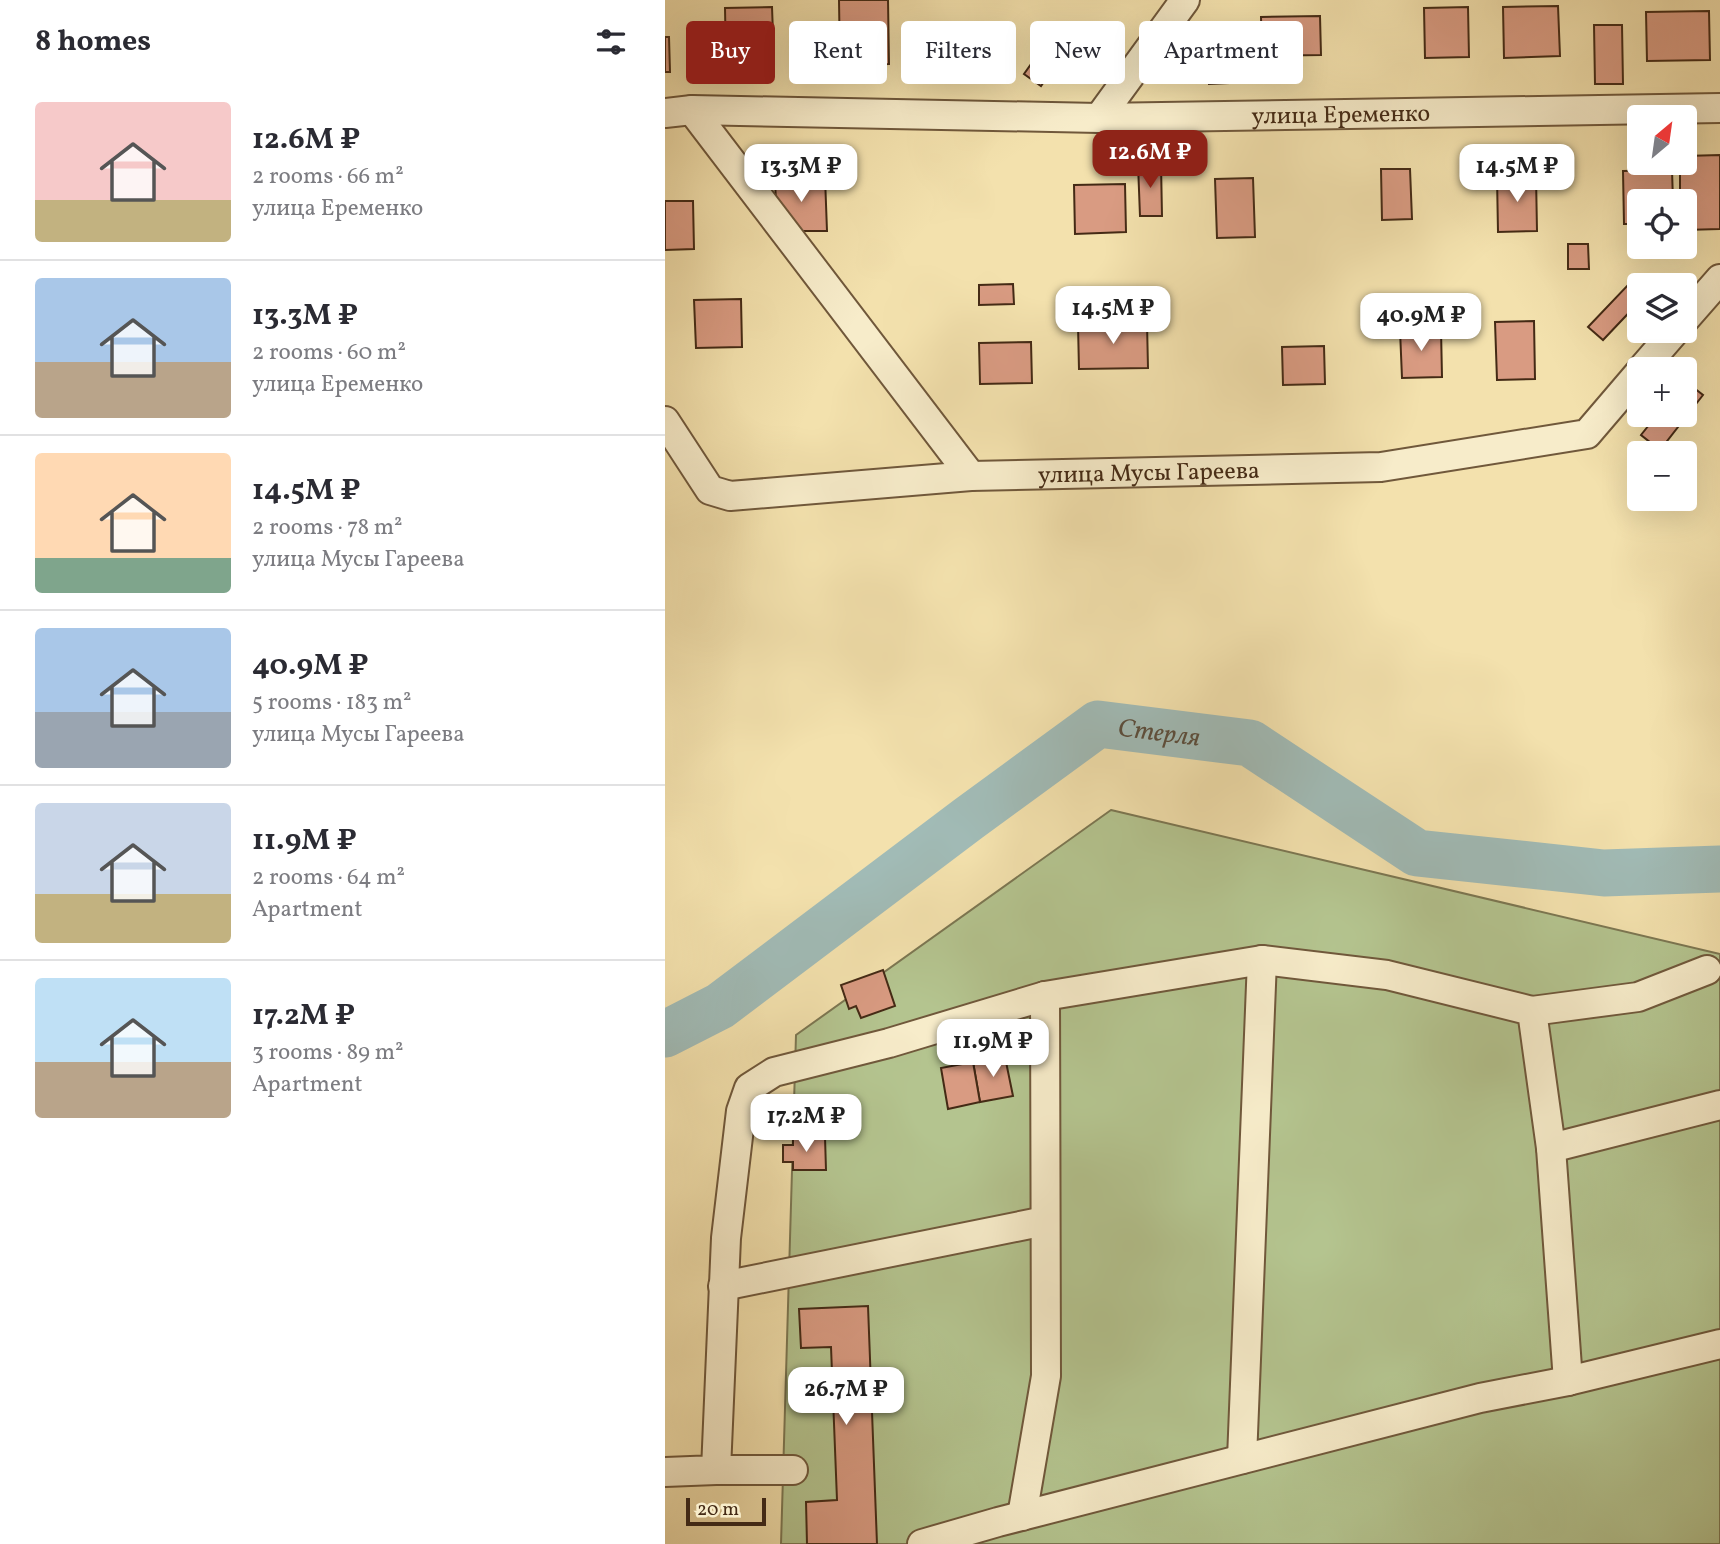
<!DOCTYPE html>
<meta charset="utf-8">
<style>
:root{--surface:#fff;--page:#f2f2f3;--text:#2b2b33;--muted:#7c7c81;--line:#e1e1e2;--accent:#8f2418}
body{margin:0;font-family:Vollkorn,serif;background:var(--page);color:var(--text);height:100vh;display:flex;flex-direction:column;font-size:26px;white-space:nowrap}
*{box-sizing:border-box;margin:0}
p{font-size:23px;color:var(--muted)}
.icon{flex:none;width:38px;height:38px;fill:none;stroke:currentColor;stroke-width:2;stroke-linecap:round;stroke-linejoin:round}
.map{position:relative;flex:1;overflow:hidden}
.sheet{display:flex;flex-direction:column;background:var(--surface);width:665px}
.sheet>*{flex:none}
.banner{position:absolute;left:21px;top:21px;width:665px;height:63px;display:flex;gap:14px}
.needle{width:46px;rotate:29deg}
.buttons{position:absolute;left:962px;top:105px;display:grid;gap:14px}
.buttons a{display:grid;place-items:center;width:70px;height:70px;border-radius:7px;background:var(--surface);box-shadow:0 7px 28px #0002;font-size:35px}
.scale{position:absolute;left:21px;bottom:18px;width:80px;box-sizing:border-box;padding-left:7px;border:4px solid #442a15;border-top:0;font-size:19px;line-height:24px;white-space:nowrap;color:#442a15;-webkit-text-stroke:5px #f7ecca;paint-order:stroke}
.price{position:absolute;translate:-50% -60px;padding:0 16px;border-radius:14px;background:#fff;color:#222;font-size:23px;line-height:46px;filter:drop-shadow(0 2px 4px #0008)}
.price::after{content:'';position:absolute;left:50%;top:42px;width:21px;height:16px;margin-left:-10px;background:inherit;clip-path:polygon(0 0,100% 0,50% 100%)}
.price.selected{background:var(--accent);color:#fff}
ul{padding:0;list-style:none}
li{display:flex;align-items:center;gap:21px;height:175px;padding:0 35px}
li+li{border-top:2px solid var(--line)}
li span{display:grid;place-items:center;flex:none;width:196px;height:140px;border-radius:7px;color:#555}
li>.icon{margin-inline-start:auto}
span .icon{width:84px;height:84px;fill:#fffc;stroke-width:1}
li b{font-size:30px}
h2{display:flex;justify-content:space-between;align-items:center;height:84px;padding:0 35px;font-size:30px}
.pill{padding:0 24px;border-radius:7px;background:var(--surface);box-shadow:0 7px 28px #0002;font-size:24px;line-height:63px}
.pill.selected{background:var(--accent);color:#fff}
main{display:flex;flex:1;min-height:0}
.map>svg:first-child{display:block}
</style>
<main>
<section class="sheet">
<h2>8 homes<svg class="icon" aria-label="filters" viewBox="0 0 24 24"><path d="M4 7h16M4 17h16"/><circle cx="9" cy="7" r="2"/><circle cx="15" cy="17" r="2"/></svg></h2>
<ul>
<li><span style="background:linear-gradient(#f6c9c9 70%,#c2b280 0)"><svg class="icon" aria-label="home" viewBox="0 0 24 24"><path d="M3 11l9-7 9 7M6 9v11h12V9"/></svg></span><div><b>12.6M ₽</b><p>2 rooms · 66 m²</p><p>улица Еременко</p></div></li>
<li><span style="background:linear-gradient(#a9c7e8 60%,#b9a48a 0)"><svg class="icon" aria-label="home" viewBox="0 0 24 24"><path d="M3 11l9-7 9 7M6 9v11h12V9"/></svg></span><div><b>13.3M ₽</b><p>2 rooms · 60 m²</p><p>улица Еременко</p></div></li>
<li><span style="background:linear-gradient(#ffd9b3 75%,#7fa58c 0)"><svg class="icon" aria-label="home" viewBox="0 0 24 24"><path d="M3 11l9-7 9 7M6 9v11h12V9"/></svg></span><div><b>14.5M ₽</b><p>2 rooms · 78 m²</p><p>улица Мусы Гареева</p></div></li>
<li><span style="background:linear-gradient(#a9c7e8 60%,#9aa5b1 0)"><svg class="icon" aria-label="home" viewBox="0 0 24 24"><path d="M3 11l9-7 9 7M6 9v11h12V9"/></svg></span><div><b>40.9M ₽</b><p>5 rooms · 183 m²</p><p>улица Мусы Гареева</p></div></li>
<li><span style="background:linear-gradient(#c9d6e8 65%,#c2b280 0)"><svg class="icon" aria-label="home" viewBox="0 0 24 24"><path d="M3 11l9-7 9 7M6 9v11h12V9"/></svg></span><div><b>11.9M ₽</b><p>2 rooms · 64 m²</p><p>Apartment</p></div></li>
<li><span style="background:linear-gradient(#bfe0f5 60%,#b9a48a 0)"><svg class="icon" aria-label="home" viewBox="0 0 24 24"><path d="M3 11l9-7 9 7M6 9v11h12V9"/></svg></span><div><b>17.2M ₽</b><p>3 rooms · 89 m²</p><p>Apartment</p></div></li>
</ul>
</section>
<div class="map">
<svg width="1055" height="1544" viewBox="0 0 1055 1544">
<rect width="100%" height="100%" fill="#f3e1ad"/>
<filter id="stains"><feTurbulence type="fractalNoise" baseFrequency=".00286" numOctaves="4"/><feColorMatrix values="0 0 0 0 .2 0 0 0 0 .09 0 0 0 0 .02 0 0 0 .5 -.17"/></filter>
<radialGradient id="worn" r=".72"><stop offset=".6" stop-color="#630" stop-opacity="0"/><stop offset="1" stop-color="#630" stop-opacity=".3"/></radialGradient>
<path fill="#b4c48f" stroke="#7c7752" stroke-width="2" d="M446 810 1055 954V1544H116L131 1035Z"/>
<g fill="none" stroke-linecap="round" stroke-linejoin="round">
<path stroke="#a1bbb6" stroke-width="47" id="s1" d="M0 1034 55 1006 303 819 433 724 585 743 752 853 939 873 1055 869"/>
</g>
<g fill="#d99b82" stroke="#442a15" stroke-width="2">
<path d="M174 0H223L224 64 175 65Z"/>
<path d="M893 6 895 56 839 58 838 7Z"/>
<path d="M107 7 109 61 61 62 60 8Z"/>
<path d="M803 7 804 57 760 58 759 8Z"/>
<path d="M1044 11 1045 60 982 61 981 12Z"/>
<path d="M655 16 656 55 597 56 596 17Z"/>
<path d="M929 25H957L958 84H930Z"/>
<path d="M328 35 329 74H306L305 36Z"/>
<path d="M0 37H4L5 72H0Z"/>
<path d="M564 42V83L544 84 543 43Z"/>
<path d="M381 43 397 55 376 86 359 74Z"/>
<path d="M1055 155V229L1020 230V201H1015V163H1020V156Z"/>
<path d="M473 164H496L497 216H475Z"/>
<path d="M716 169H745L747 219 717 220Z"/>
<path d="M1007 170 1008 201H975V224H959L958 171Z"/>
<path d="M871 176 872 231 833 232 832 177Z"/>
<path d="M160 177 162 231H112L110 178Z"/>
<path d="M588 178 590 237 552 238 550 179Z"/>
<path d="M460 184 461 232 410 234 409 185Z"/>
<path d="M0 201H28L29 249 0 250Z"/>
<path d="M903 244H923L924 269H903Z"/>
<path d="M348 284 349 304 314 305V285Z"/>
<path d="M962 286 975 297V301L938 340 923 327Z"/>
<path d="M76 299 77 347 31 348 29 300Z"/>
<path d="M869 321 870 379 832 380 830 322Z"/>
<path d="M482 323 483 368 414 369 413 325Z"/>
<path d="M776 329 777 377 737 378 735 330Z"/>
<path d="M366 342 367 383 315 384 314 343Z"/>
<path d="M659 346 660 384 618 385 617 347Z"/>
<path d="M1020 381 1038 395 995 450 976 435 992 415H1020Z"/>
<path d="M218 970 230 1006 196 1018 191 1006 184 1009 176 985Z"/>
<path d="M340 1057 348 1096 315 1102 308 1062Z"/>
<path d="M308 1062 315 1102 283 1109 276 1068Z"/>
<path d="M128 1137H160L161 1170H128V1162H118V1145H128Z"/>
<path d="M203 1306 212 1544H142L141 1502 172 1500 166 1347 136 1348 134 1309Z"/>
</g>
<g fill="none" stroke-linecap="round" stroke-linejoin="round">
<g stroke="#70583b" stroke-width="32">
<g id="minor">
<path d="M27 110 306 476"/>
<path id="s2" d="M0 113 27 110 434 118 1055 108"/>
<path d="M434 118 520 0"/>
<path d="M1020 319 1055 279"/>
<path d="M977 369 1010 331"/>
<path id="s3" d="M0 421 45 490 65 496 306 476 716 467 922 434 975 372"/>
<path d="M867 1011 973 997 1042 970"/>
<path d="M886 1148 1055 1105"/>
<path d="M58 1286 380 1221"/>
<path d="M577 1459 597 960"/>
<path d="M51 1470H128"/>
<path d="M0 1472 51 1470 61 1238 76 1111 84 1088 109 1072 224 1043 380 996 597 960 722 975 867 1011 886 1148 903 1381"/>
<path d="M357 1516 381 1376 380 996"/>
<path d="M257 1544 333 1522 815 1398 903 1381 1055 1344"/>
</g>
</g>
<use href="#minor" stroke="#f7ecca" stroke-width="28"/>
</g>
<g text-anchor="middle" stroke-width="5" stroke-linejoin="round" paint-order="stroke">
<g font-size="24" fill="#442a15" stroke="#f7ecca">
<text dy="8" stroke="none"><textPath href="#s2" startOffset="676">улица Еременко</textPath></text>
<text dy="8" stroke="none"><textPath href="#s3" startOffset="523">улица Мусы Гареева</textPath></text>
</g>
<g font-size="26" font-style="italic" fill="#5b4e3d" stroke="#f7ecca">
<text dy="9" stroke="none"><textPath href="#s1" startOffset="595">Стерля</textPath></text>
</g>
</g>
<rect width="100%" height="100%" filter="url(#stains)"/>
<rect width="100%" height="100%" fill="url(#worn)"/>
</svg>
<div class="buttons">
<a><svg class="needle" viewBox="-14 -14 28 28"><path d="M0-13l5 13h-10z" fill="#e53935"/><path d="M0 13l5-13h-10z" fill="#7c7c81"/></svg></a>
<a><svg class="icon" aria-label="locate" viewBox="0 0 24 24"><circle cx="12" cy="12" r="6"/><path d="M12 2v4M12 18v4M2 12h4M18 12h4"/></svg></a>
<a><svg class="icon" aria-label="layers" viewBox="0 0 24 24"><path d="M12 4l9 5-9 5-9-5zM3 14l9 5 9-5"/></svg></a>
<a>+</a>
<a>−</a>
</div>
<div class="scale">20 m</div>
<b class="price selected" style="left:485px;top:190px">12.6M ₽</b>
<b class="price" style="left:136px;top:204px">13.3M ₽</b>
<b class="price" style="left:852px;top:204px">14.5M ₽</b>
<b class="price" style="left:448px;top:346px">14.5M ₽</b>
<b class="price" style="left:756px;top:353px">40.9M ₽</b>
<b class="price" style="left:328px;top:1079px">11.9M ₽</b>
<b class="price" style="left:141px;top:1154px">17.2M ₽</b>
<b class="price" style="left:181px;top:1427px">26.7M ₽</b>
<div class="banner">
<a class="pill selected">Buy</a>
<a class="pill">Rent</a>
<a class="pill">Filters</a>
<a class="pill">New</a>
<a class="pill">Apartment</a>
</div>
</div>
</main>
